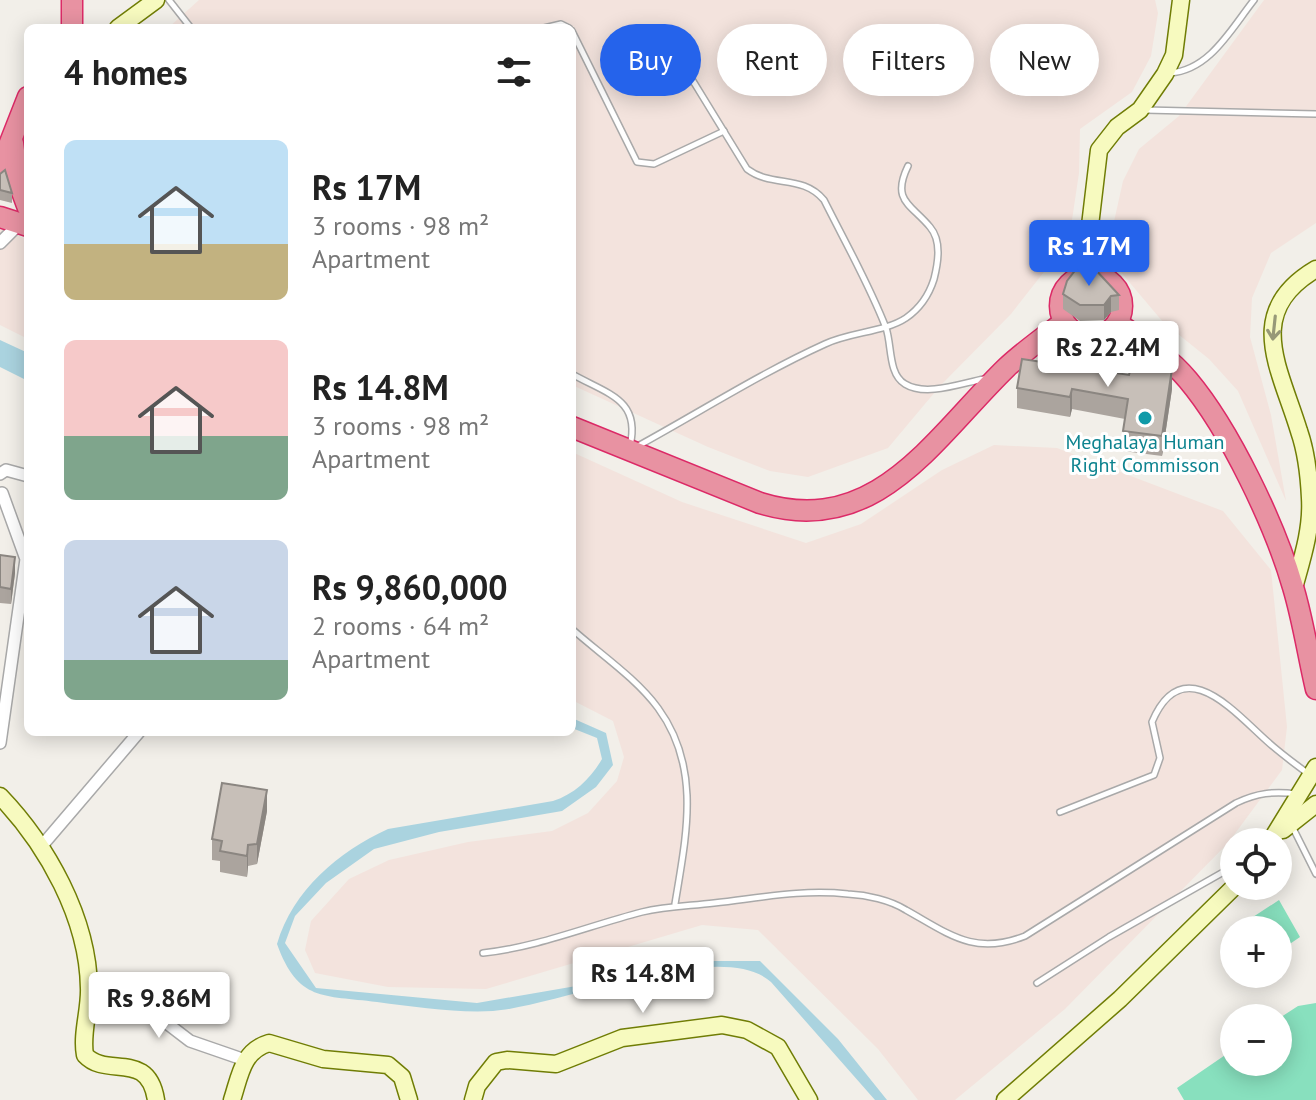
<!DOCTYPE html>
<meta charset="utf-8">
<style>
:root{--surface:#fff;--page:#f6f6f6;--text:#222;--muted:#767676;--accent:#2563eb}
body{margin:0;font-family:"PT Sans",sans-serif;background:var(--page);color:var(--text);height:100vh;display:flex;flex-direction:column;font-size:30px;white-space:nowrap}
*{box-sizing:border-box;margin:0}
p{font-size:26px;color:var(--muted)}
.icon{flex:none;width:44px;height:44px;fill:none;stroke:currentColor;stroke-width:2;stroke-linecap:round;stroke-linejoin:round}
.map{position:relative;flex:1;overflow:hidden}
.sheet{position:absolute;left:24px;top:24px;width:552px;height:712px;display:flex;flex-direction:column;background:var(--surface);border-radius:12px;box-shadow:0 4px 20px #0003}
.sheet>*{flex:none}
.top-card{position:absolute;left:600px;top:24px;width:596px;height:72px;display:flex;gap:16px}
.buttons{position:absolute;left:1220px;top:828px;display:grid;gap:16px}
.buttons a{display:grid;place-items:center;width:72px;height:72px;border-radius:50%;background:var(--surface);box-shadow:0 4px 20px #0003;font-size:40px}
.price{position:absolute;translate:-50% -68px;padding:0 18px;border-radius:8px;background:#fff;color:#222;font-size:26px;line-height:52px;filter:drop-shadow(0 2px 4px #0008)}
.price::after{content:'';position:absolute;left:50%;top:48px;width:24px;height:18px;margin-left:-12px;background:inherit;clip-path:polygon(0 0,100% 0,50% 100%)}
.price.on{background:var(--accent);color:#fff}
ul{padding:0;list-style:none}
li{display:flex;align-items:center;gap:24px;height:200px;padding:0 40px}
li span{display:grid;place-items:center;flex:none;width:224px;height:160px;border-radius:12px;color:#555}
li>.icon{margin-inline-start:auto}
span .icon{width:96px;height:96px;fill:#fffc;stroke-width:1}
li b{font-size:34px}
h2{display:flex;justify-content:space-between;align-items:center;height:96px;padding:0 40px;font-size:34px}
.chip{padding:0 28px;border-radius:36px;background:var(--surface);box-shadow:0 4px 20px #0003;font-size:28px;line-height:72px}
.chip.on{background:var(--accent);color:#fff}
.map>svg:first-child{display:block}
</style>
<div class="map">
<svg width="1316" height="1100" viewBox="0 0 1316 1100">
<rect width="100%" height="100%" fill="#f2efe9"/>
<g fill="#f3e3dd">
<path d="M199 0H1155L1158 13 1151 56 1132 92 1080 129 1079 173 1069 240 1011 314 940 386 888 448 808 477 770 471 708 447 572 385V28H168Z"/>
<path d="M1264 0H1316V223L1271 253 1252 298 1250 337 1271 415 1286 501 1238 391 1209 359 1163 322 1114 264 1113 226 1123 181 1139 149 1179 116Z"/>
<path d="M0 227 28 240V339L0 325Z"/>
<path d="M994 445 1057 448 1223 511 1271 570 1287 727 1282 770 1228 843 1065 1009 955 1100H918L878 1049 758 930 702 925 486 989 388 987 315 973 305 950 311 921 349 879 389 860 468 842 552 831 588 813 617 781 624 757 613 721 572 700V452L682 502 806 543 861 524 942 470Z"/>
</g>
<g fill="#88e0be">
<path d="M1279 900 1300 937 1278 952V930H1234V951L1224 936Z"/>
<path d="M1316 1003V1100H1184L1177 1088 1234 1049V1062H1278V1019L1298 1006Z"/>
</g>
<g fill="#aad3df">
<path d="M0 340 28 353V381L0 367Z"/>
<path d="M572 718 606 733 613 765 596 787 562 811 439 832 374 849 326 883 295 916 285 943 316 988 477 1003 582 985 674 961H760L838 1039 887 1100H875L771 982C721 937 560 1006 493 1011 455 1013 415 1007 377 1002 323 995 298 1002 277 944 293 890 338 852 388 829L553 801C575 794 591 778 602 759L597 738 572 728Z"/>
</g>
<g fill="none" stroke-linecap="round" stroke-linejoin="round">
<g stroke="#a9a9a9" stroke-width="8">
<g id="lane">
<path d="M169 0 191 28"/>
<path d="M544 28 561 24 569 28"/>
<path d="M572 31 637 162 654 164 724 131"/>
<path d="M682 63 747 169C772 188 802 174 824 200 845 242 869 284 886 328 892 345 888 374 905 384 926 397 962 383 984 379"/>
<path d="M1170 73C1210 70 1231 29 1254 0"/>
<path d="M1145 110 1316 114"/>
<path d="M572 374C607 394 641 399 630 446"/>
<path d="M638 446C700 412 761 373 825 344 850 332 885 332 906 318 919 309 929 295 934 279 938 263 942 241 930 227 911 204 891 201 908 166"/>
<path d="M572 629C600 654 636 678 658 708 702 768 686 836 675 904"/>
<path d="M1060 812 1154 775 1160 758 1152 722C1183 649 1235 713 1268 742 1280 753 1294 763 1307 773"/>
<path d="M1293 828 1316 874"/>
<path d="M483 953C538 947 588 926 642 912 667 906 689 906 714 903 760 898 801 889 848 894 867 895 890 900 906 910 949 934 974 956 1025 936L1236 803C1257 793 1273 791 1297 794"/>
<path d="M1037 983 1109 937 1234 866"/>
</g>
</g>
<g stroke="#a9a9a9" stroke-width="14">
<g id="street">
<path d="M0 243 19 224"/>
<path d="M0 474 6 470 28 476"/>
<path d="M0 743 26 559 2 493"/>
<path d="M40 848 139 732"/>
<path d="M88 979 134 998 190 1041 245 1060"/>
</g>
</g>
<g stroke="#707d05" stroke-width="19">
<g id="secondary">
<path d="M118 28 156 0"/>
<path d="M1084 276 1099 150 1117 127 1140 110 1165 74 1174 55 1181 0"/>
<path d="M1294 588C1302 559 1312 529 1310 498 1309 476 1306 451 1299 431 1280 368 1243 312 1316 269"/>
<path d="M0 796C47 845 88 918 89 988 90 1009 81 1034 85 1055 107 1079 148 1049 156 1100"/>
<path d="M1283 830 1316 804"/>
<path d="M1270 842 1316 767"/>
<path d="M232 1100C240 1076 242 1051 269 1043L323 1059 388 1065 402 1077 409 1100"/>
<path d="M473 1100 477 1086 496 1062 507 1060 556 1064 622 1038 722 1025 747 1030 778 1047 809 1100"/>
<path d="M1005 1100 1120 999 1235 886"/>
</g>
</g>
<g stroke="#dc2a67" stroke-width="23">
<g id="highway">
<path d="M72 0V28"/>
<path d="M13 143 18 181 28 208"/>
<path d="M0 168 28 97"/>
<path d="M0 217 28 226"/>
<circle cx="1091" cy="306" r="31"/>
<path d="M1117 323C1142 340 1169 357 1188 380 1230 430 1275 525 1293 587 1303 620 1308 655 1316 689"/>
<path d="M572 427 760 503C876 539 934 438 1006 368 1024 351 1044 337 1064 322"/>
</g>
</g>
<use href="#lane" stroke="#fff" stroke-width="5"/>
<use href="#street" stroke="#fff" stroke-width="11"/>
<use href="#secondary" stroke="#f7fabf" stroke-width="16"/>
<use href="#highway" stroke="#e892a2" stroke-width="20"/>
</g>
<g fill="#aba49e">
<path d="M0 174 12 193V203L0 200Z"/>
<path d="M1063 294 1119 295V310L1111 312 1104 320 1080 321 1063 309Z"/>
<path d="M1017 388 1172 389 1162 456 1123 451V431L1125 419 1072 409 1070 417 1017 408Z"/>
<path d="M0 555 15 573 11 604 0 603Z"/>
<path d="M267 811 257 864 248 866 247 877 220 872V861L212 860V839Z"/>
</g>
<g fill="#8b8681">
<path d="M1111 296V312L1104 320V305Z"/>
<path d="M1172 369V389L1162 456V436Z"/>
<path d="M1072 389V409L1070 417V397Z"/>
<path d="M15 557V573L11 604V589Z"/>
<path d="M267 790V811L257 864V844Z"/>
<path d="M248 845V866L247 877V856Z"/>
</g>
<g fill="#c7bfb8" stroke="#8b8681" stroke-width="2">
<path d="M5 170 12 193 0 190V174Z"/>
<path d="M1093 267 1119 295 1111 296 1104 305H1080L1063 294 1067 281 1077 268 1083 271Z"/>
<path d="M1022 359 1129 375 1132 364 1172 369 1162 436 1123 431 1128 399 1072 389 1070 397 1017 388Z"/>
<path d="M0 555 15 557 11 589 0 587Z"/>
<path d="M222 783 267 790 257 844 248 845 247 856 220 851 222 841 212 839Z"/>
</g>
<defs><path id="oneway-shaft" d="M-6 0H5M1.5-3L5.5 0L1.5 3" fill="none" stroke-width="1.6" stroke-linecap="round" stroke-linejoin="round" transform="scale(2)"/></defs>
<use stroke="#979978" href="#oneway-shaft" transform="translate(1274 328) rotate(96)"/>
<circle fill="#0f9aa8" stroke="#fff" stroke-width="3" cx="1145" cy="418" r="8"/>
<g text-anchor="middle" stroke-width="6" stroke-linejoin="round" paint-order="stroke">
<g font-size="20" fill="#0d838f" stroke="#fff">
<text x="1145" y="449">Meghalaya Human<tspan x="1145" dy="23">Right Commisson</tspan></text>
</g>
</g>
</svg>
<div class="buttons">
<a><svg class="icon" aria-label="locate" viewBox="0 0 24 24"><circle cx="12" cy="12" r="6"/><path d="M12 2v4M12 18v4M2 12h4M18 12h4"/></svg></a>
<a>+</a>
<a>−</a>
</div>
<b class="price on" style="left:1089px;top:288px">Rs 17M</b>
<b class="price" style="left:1108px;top:389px">Rs 22.4M</b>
<b class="price" style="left:643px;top:1015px">Rs 14.8M</b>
<b class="price" style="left:159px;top:1040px">Rs 9.86M</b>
<div class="top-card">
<a class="chip on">Buy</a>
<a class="chip">Rent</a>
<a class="chip">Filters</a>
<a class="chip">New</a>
</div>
<section class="sheet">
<h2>4 homes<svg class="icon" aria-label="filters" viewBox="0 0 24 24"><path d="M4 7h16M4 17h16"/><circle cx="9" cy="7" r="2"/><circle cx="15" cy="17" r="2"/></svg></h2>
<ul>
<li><span style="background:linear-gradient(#bfe0f5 65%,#c2b280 0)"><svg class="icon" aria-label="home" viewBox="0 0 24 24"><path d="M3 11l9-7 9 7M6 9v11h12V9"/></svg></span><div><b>Rs 17M</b><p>3 rooms · 98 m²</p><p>Apartment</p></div></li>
<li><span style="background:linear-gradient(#f6c9c9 60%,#7fa58c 0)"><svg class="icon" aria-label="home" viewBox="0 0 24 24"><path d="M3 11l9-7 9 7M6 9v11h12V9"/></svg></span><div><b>Rs 14.8M</b><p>3 rooms · 98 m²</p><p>Apartment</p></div></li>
<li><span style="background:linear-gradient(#c9d6e8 75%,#7fa58c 0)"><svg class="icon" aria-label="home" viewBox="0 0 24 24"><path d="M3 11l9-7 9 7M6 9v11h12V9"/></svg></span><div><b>Rs 9,860,000</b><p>2 rooms · 64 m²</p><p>Apartment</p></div></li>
</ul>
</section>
</div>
